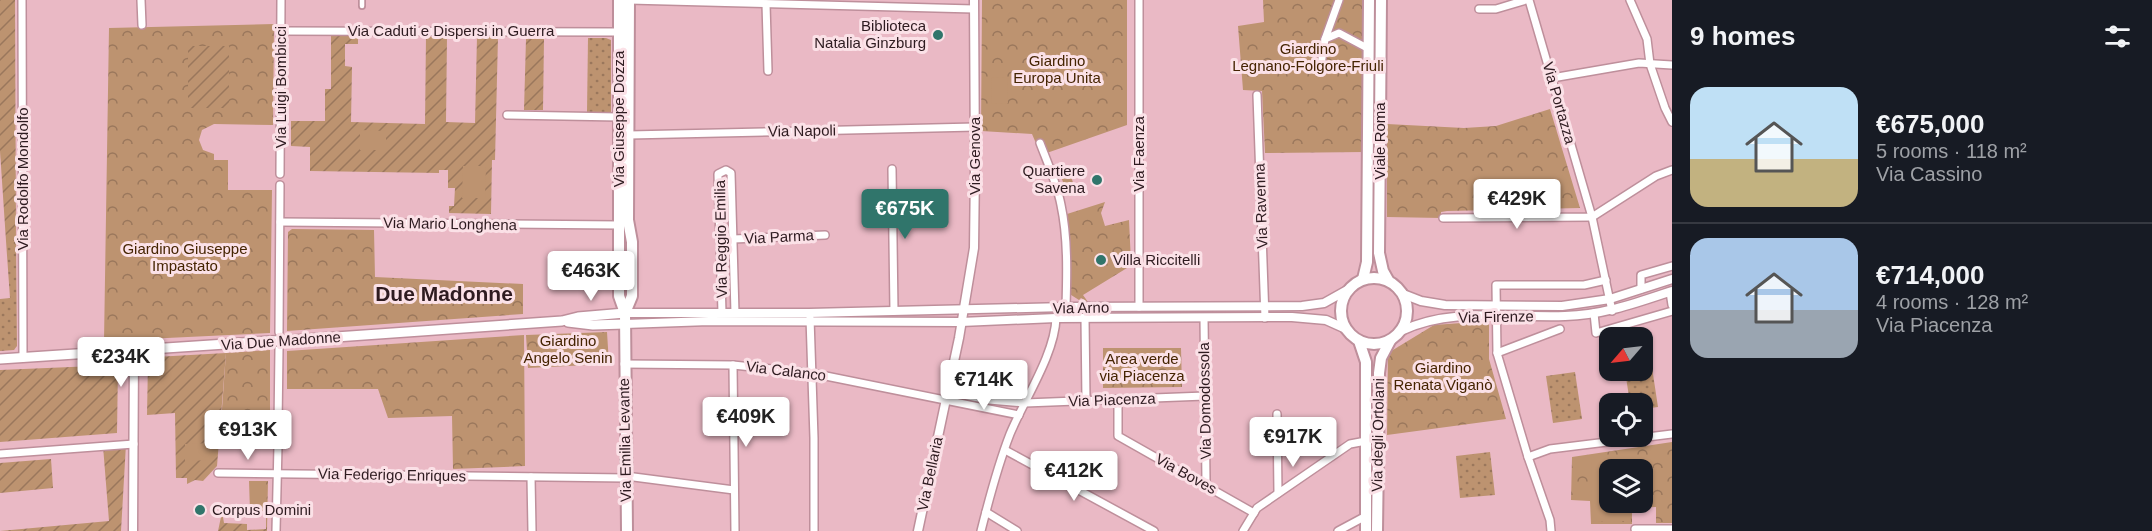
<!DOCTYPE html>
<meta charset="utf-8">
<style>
:root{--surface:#171b24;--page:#20242c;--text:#f1f3f6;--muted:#9ea1a6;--line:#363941;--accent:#30756b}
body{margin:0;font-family:Arial,sans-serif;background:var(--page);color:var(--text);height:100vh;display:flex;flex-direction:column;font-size:22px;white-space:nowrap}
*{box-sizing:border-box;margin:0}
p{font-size:20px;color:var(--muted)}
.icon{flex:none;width:33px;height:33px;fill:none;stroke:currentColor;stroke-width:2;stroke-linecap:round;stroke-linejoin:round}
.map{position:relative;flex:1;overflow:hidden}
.details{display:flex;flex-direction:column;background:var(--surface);width:480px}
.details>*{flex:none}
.needle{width:39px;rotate:242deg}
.buttons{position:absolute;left:1599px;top:327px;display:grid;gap:12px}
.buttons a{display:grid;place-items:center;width:54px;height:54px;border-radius:12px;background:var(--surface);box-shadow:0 2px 4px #0004;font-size:30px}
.price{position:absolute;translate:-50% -51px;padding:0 14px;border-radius:6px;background:#fff;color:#222;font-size:20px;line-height:39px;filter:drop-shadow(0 2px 3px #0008)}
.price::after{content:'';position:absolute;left:50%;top:36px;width:18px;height:14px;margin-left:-9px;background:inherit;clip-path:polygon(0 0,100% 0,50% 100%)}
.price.selected{background:var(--accent);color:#fff}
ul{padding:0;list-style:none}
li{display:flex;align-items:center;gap:18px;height:150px;padding:0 18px}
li+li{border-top:2px solid var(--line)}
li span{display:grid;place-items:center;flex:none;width:168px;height:120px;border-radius:18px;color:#555}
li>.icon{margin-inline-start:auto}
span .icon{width:72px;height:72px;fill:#fffc;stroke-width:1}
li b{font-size:26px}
h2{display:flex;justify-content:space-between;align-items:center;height:72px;padding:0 18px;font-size:26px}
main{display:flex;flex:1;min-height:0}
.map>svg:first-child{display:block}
</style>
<main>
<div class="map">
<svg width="1672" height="531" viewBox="0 0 1672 531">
<defs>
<pattern id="grass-dots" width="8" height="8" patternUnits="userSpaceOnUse" patternTransform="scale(1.5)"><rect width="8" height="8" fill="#bd9370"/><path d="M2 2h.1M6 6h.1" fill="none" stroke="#9a775c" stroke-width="1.8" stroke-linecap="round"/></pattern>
<pattern id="park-crowns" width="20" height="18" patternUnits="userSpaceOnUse" patternTransform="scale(1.5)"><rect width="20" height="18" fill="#bd9370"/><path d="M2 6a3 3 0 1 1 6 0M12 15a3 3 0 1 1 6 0" fill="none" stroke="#9a775c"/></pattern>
<pattern id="garden-furrows" width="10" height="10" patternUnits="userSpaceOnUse" patternTransform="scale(1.5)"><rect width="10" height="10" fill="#bd9370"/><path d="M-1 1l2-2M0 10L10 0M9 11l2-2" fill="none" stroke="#9a775c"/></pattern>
</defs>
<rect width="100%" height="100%" fill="#eab9c5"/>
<g fill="url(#grass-dots)">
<path d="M588 38H606L611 40V112H587Z"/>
<path d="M1068 168 1077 194 1068 196 1059 171Z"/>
<path d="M6 241H16L17 346 14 350 0 351V299L10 298Z"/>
<path d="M1651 361 1658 407 1643 409 1642 404 1630 403 1625 371 1642 370 1643 362Z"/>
<path d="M1575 372 1582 419 1553 423 1546 376Z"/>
<path d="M1490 452 1495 495 1460 498 1456 456Z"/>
</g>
<g fill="url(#park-crowns)" fill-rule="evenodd">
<path d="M982 0H1127V125L1041 155 1032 134 981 131Z"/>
<path d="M1263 0H1363L1365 152 1265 153 1262 91 1243 90 1238 26 1264 22Z"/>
<path d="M274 24 273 125 214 124 202 130 199 140 203 150 214 154V160H228V190H272L270 333 104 341 109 28Z"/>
<path d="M1550 109 1580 208 1447 211 1441 212V218L1387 217V124L1464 128 1496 126Z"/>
<path d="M1105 202 1101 213 1105 226 1129 220 1131 262 1127 268 1083 295 1088 302 1081 298 1079 300 1068 293C1072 266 1070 242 1067 214Z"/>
<path d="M292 229 374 230 375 277 523 284V314L287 331 288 232Z"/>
<path d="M1489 321V359L1506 419 1387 435 1388 353 1434 325Z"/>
<path d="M607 332 609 364 528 368 526 335Z"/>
<path d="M524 335 525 466 453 469 452 416 388 418 378 389H287V351Z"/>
<path d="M1103 348H1181L1182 387 1103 388Z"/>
<path d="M270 350V423H221L226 353Z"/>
<path d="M1672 442V523H1656V507L1632 508V524H1591L1590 501 1571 500 1572 457ZM1610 470H1642V502H1610Z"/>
</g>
<g fill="url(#garden-furrows)">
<path d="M0 0H15L16 241H6L0 151Z"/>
<path d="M331 35H358V44H345V66L352 67 351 122 425 124 426 36 447 37 446 122 475 123 477 37H498L495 160H492L491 214 449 213V206H454L455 188H448V170H439V173L310 171V147L291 146V121H325V89H331Z"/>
<path d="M526 39H544L543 110H524Z"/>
<rect x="188" y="46" width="41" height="62"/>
<path d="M226 353 217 466 203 481 195 480 187 484V478H176L175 413 147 415 148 362 155 357Z"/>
<path d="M118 365 117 433 0 442V370Z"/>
<path d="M126 444 121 531H0L109 521 103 446Z"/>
<path d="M51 459 53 488 0 493V463Z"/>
<path d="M266 481H268L267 531H218L221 517H223L224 523 247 524V530L266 529Z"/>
</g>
<g fill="#bd9370">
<path d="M1007 77 1008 103 992 104 991 78Z"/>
<path d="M360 130 386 131V150H360Z"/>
<path d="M463 166H486L485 198H462Z"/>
<path d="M213 443V460L185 461V444Z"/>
<path d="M1591 458H1629V469L1610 470V502L1630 503 1631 521 1592 522Z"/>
<path d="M249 481H266L267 511H250Z"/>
</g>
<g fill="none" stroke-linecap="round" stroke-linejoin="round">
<path stroke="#c499a4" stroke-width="7" stroke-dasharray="7 3.5" stroke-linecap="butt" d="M278 445V426"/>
<g stroke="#be8f9b" stroke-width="8">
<path id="pedestrian" d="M362 6V0"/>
</g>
<g stroke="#be8f9b" stroke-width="10">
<g id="minor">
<path d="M22 0 23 358"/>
<path d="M141 0 142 25"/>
<path d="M629 0 974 9"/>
<path d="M1529 0 1592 217 1612 311"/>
<path d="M1630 0 1647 39 1650 64 1665 108 1672 122"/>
<path d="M766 4 768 71"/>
<path d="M1479 9H1496L1526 0"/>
<path d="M282 31 619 32"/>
<path d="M1325 39 1339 0"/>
<path d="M1320 71 1325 39 1339 33 1369 49"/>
<path d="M1552 78 1639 63 1672 65"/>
<path d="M1257 95 1265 318"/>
<path d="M507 115 619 117"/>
<path d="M629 135 975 127"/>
<path d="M1040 143C1048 164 1057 184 1061 205 1068 238 1067 274 1066 307"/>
<path d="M892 169 894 311"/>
<path d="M280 174 281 0"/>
<path d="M1443 218 1592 217 1656 176 1672 170"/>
<path d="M280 222 619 225"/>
<path d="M733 239 825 235"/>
<path d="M1641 289V275L1672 266"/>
<path d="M1670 292 1672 305"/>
<path d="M1139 307V0"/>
<path d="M722 313 718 174 726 170 731 173 735 313"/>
<path d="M1594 313 1596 333 1672 311"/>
<path d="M810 318 814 438V531"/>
<path d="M1085 318 1086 400"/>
<path d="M279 332 280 185"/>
<path d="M1497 353 1560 329"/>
<path d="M624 364 733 365 811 373 1019 415"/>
<path d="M733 365 735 531"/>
<path d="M948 392 989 400 1025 403 1205 396"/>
<path d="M1118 399V436L1254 513"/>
<path d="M1277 414 1278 493"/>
<path d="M278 426 279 349"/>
<path d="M1005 450 1154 531"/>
<path d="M0 454 134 444"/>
<path d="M1528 457 1550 449 1672 434"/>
<path d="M218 473 626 478"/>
<path d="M626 476 734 490"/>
<path d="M531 477 532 531"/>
<path d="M1204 484 1206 481 1204 318"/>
<path d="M986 512 1017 531"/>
<path d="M1635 529H1672"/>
<path d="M276 531 278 445"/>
<path d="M981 531C989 499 998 465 1010 434 1024 400 1055 354 1056 318"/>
<path d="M1243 531 1257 508 1350 444 1366 441"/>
<path d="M1338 531 1366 516"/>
<path d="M1551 531 1550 520 1528 457 1497 353 1496 285H1584L1606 280"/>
</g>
</g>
<g stroke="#be8f9b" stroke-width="11">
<g id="tertiary">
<path d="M1403 294 1421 301 1445 305 1562 306 1610 299 1672 279"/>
<path d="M625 313H809L1066 307 1302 306 1324 303 1349 289"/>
<path d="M625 324 709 321 961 322 1056 318 1292 317 1326 320 1346 329"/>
<path d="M1401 331C1451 307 1511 318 1565 316 1603 315 1636 303 1672 291"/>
<path d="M133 531 134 351"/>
<path d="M918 531 959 338 974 248 975 168 974 0"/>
</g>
</g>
<g stroke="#be8f9b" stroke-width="12">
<g id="secondary">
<path d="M568 322 593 325 625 324"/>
<path d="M293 340 562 321 578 317 625 313"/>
<path d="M0 359 270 341"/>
</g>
</g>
<g stroke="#be8f9b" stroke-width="14">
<g id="primary">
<path d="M619 0V296L625 313 627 531"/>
<path d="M1381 0 1379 253 1383 271 1388 280"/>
<circle cx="1374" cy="311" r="33"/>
<path d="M1363 279 1367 262 1369 0"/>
<path d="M625 313 632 296V242L628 220 629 0"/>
<path d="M1359 341 1366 362V531"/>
<path d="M1377 531 1379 373 1381 358 1390 341"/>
</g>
</g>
<use href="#pedestrian" stroke="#fff" stroke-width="4.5"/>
<use href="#minor" stroke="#fff" stroke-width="7"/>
<use href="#tertiary" stroke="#fff" stroke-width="8"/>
<use href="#secondary" stroke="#fff" stroke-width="9"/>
<use href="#primary" stroke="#fff" stroke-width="10"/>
<g stroke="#be8f9b" stroke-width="12" stroke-linecap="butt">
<path id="secondary-bridge" d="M270 341 293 340"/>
</g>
<use href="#secondary-bridge" stroke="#fff" stroke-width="9"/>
</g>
<g fill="#30756b" stroke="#fbe1e7" stroke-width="2">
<circle cx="938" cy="35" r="6"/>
<circle cx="1097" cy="180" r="6"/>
<circle cx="1101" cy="260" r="6"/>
<circle cx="200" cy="510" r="6"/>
</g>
<g text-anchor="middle" stroke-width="6" stroke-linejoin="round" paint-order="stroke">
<g font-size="15" fill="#2e1b20" stroke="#fbe1e7" text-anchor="end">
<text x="926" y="31">Biblioteca<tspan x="926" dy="17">Natalia Ginzburg</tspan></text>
<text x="1085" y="176">Quartiere<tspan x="1085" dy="17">Savena</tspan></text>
<text x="1113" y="265" text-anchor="start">Villa Riccitelli</text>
<text x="212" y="515" text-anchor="start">Corpus Domini</text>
</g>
<g font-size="15" fill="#2e1b20" stroke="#fbe1e7">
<text x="451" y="36">Via Caduti e Dispersi in Guerra</text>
<text transform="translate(281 87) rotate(-90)" y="5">Via Luigi Bombicci</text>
<text transform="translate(1559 103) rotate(74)" y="5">Via Portazza</text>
<text transform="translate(619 119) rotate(-90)" y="5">Via Giuseppe Dozza</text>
<text transform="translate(802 131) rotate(-1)" y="5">Via Napoli</text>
<text transform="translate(1380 141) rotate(-90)" y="5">Viale Roma</text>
<text transform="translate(1139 154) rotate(-90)" y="5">Via Faenza</text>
<text transform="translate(975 156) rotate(-90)" y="5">Via Genova</text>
<text transform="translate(23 179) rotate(-90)" y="5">Via Rodolfo Mondolfo</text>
<text transform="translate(1261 206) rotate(-92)" y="5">Via Ravenna</text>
<text transform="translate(450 224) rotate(1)" y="5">Via Mario Longhena</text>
<text transform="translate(779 237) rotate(-3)" y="5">Via Parma</text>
<text transform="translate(721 239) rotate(-91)" y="5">Via Reggio Emilia</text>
<text transform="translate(1081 308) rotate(-1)" y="5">Via Arno</text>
<text transform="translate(1496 317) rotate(-1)" y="5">Via Firenze</text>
<text transform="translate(281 341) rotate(-4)" y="5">Via Due Madonne</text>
<text transform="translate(786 371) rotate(7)" y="5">Via Calanco</text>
<text transform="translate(1112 400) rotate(-2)" y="5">Via Piacenza</text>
<text transform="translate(1205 401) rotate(-91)" y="5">Via Domodossola</text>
<text transform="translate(1378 435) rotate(-89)" y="5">Via degli Ortolani</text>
<text transform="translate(625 440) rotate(-91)" y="5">Via Emilia Levante</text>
<text transform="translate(930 474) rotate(-78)" y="5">Via Bellaria</text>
<text transform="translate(1186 474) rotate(29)" y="5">Via Boves</text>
<text transform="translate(392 475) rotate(1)" y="5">Via Federigo Enriques</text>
</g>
<g font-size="15" fill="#452402" stroke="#fbe1e7">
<text x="1308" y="54">Giardino<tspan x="1308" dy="17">Legnano-Folgore-Friuli</tspan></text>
<text x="1057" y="66">Giardino<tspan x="1057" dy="17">Europa Unita</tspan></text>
<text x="185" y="254">Giardino Giuseppe<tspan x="185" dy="17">Impastato</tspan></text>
<text x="568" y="346">Giardino<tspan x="568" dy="17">Angelo Senin</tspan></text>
<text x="1142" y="364">Area verde<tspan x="1142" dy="17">via Piacenza</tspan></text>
<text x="1443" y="373">Giardino<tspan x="1443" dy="17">Renata Viganò</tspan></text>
</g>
<g font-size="21" font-weight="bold" fill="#2e1b20" stroke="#fbe1e7">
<text x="444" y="301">Due Madonne</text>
</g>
</g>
</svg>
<div class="buttons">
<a><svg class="needle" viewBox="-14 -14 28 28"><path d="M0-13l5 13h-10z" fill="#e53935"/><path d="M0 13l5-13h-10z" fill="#9ea1a6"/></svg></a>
<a><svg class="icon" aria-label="locate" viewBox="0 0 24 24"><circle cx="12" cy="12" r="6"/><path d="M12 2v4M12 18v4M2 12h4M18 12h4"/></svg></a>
<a><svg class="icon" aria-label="layers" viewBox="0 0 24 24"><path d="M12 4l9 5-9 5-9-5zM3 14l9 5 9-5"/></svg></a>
</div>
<b class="price" style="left:1517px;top:230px">€429K</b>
<b class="price selected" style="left:905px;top:240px">€675K</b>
<b class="price" style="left:591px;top:302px">€463K</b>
<b class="price" style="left:121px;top:388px">€234K</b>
<b class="price" style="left:984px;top:411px">€714K</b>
<b class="price" style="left:746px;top:448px">€409K</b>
<b class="price" style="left:248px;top:461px">€913K</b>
<b class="price" style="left:1293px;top:468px">€917K</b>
<b class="price" style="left:1074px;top:502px">€412K</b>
</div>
<section class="details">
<h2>9 homes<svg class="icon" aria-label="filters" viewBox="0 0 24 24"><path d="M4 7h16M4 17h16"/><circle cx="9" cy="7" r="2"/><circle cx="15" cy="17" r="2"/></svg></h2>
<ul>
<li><span style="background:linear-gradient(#bfe0f5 60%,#c2b280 0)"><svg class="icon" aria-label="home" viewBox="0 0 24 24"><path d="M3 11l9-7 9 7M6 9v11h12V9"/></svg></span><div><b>€675,000</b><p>5 rooms · 118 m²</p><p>Via Cassino</p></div></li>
<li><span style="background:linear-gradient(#a9c7e8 60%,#9aa5b1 0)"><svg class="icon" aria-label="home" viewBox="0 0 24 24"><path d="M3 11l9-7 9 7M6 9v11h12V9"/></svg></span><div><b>€714,000</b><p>4 rooms · 128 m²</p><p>Via Piacenza</p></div></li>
</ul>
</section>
</main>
